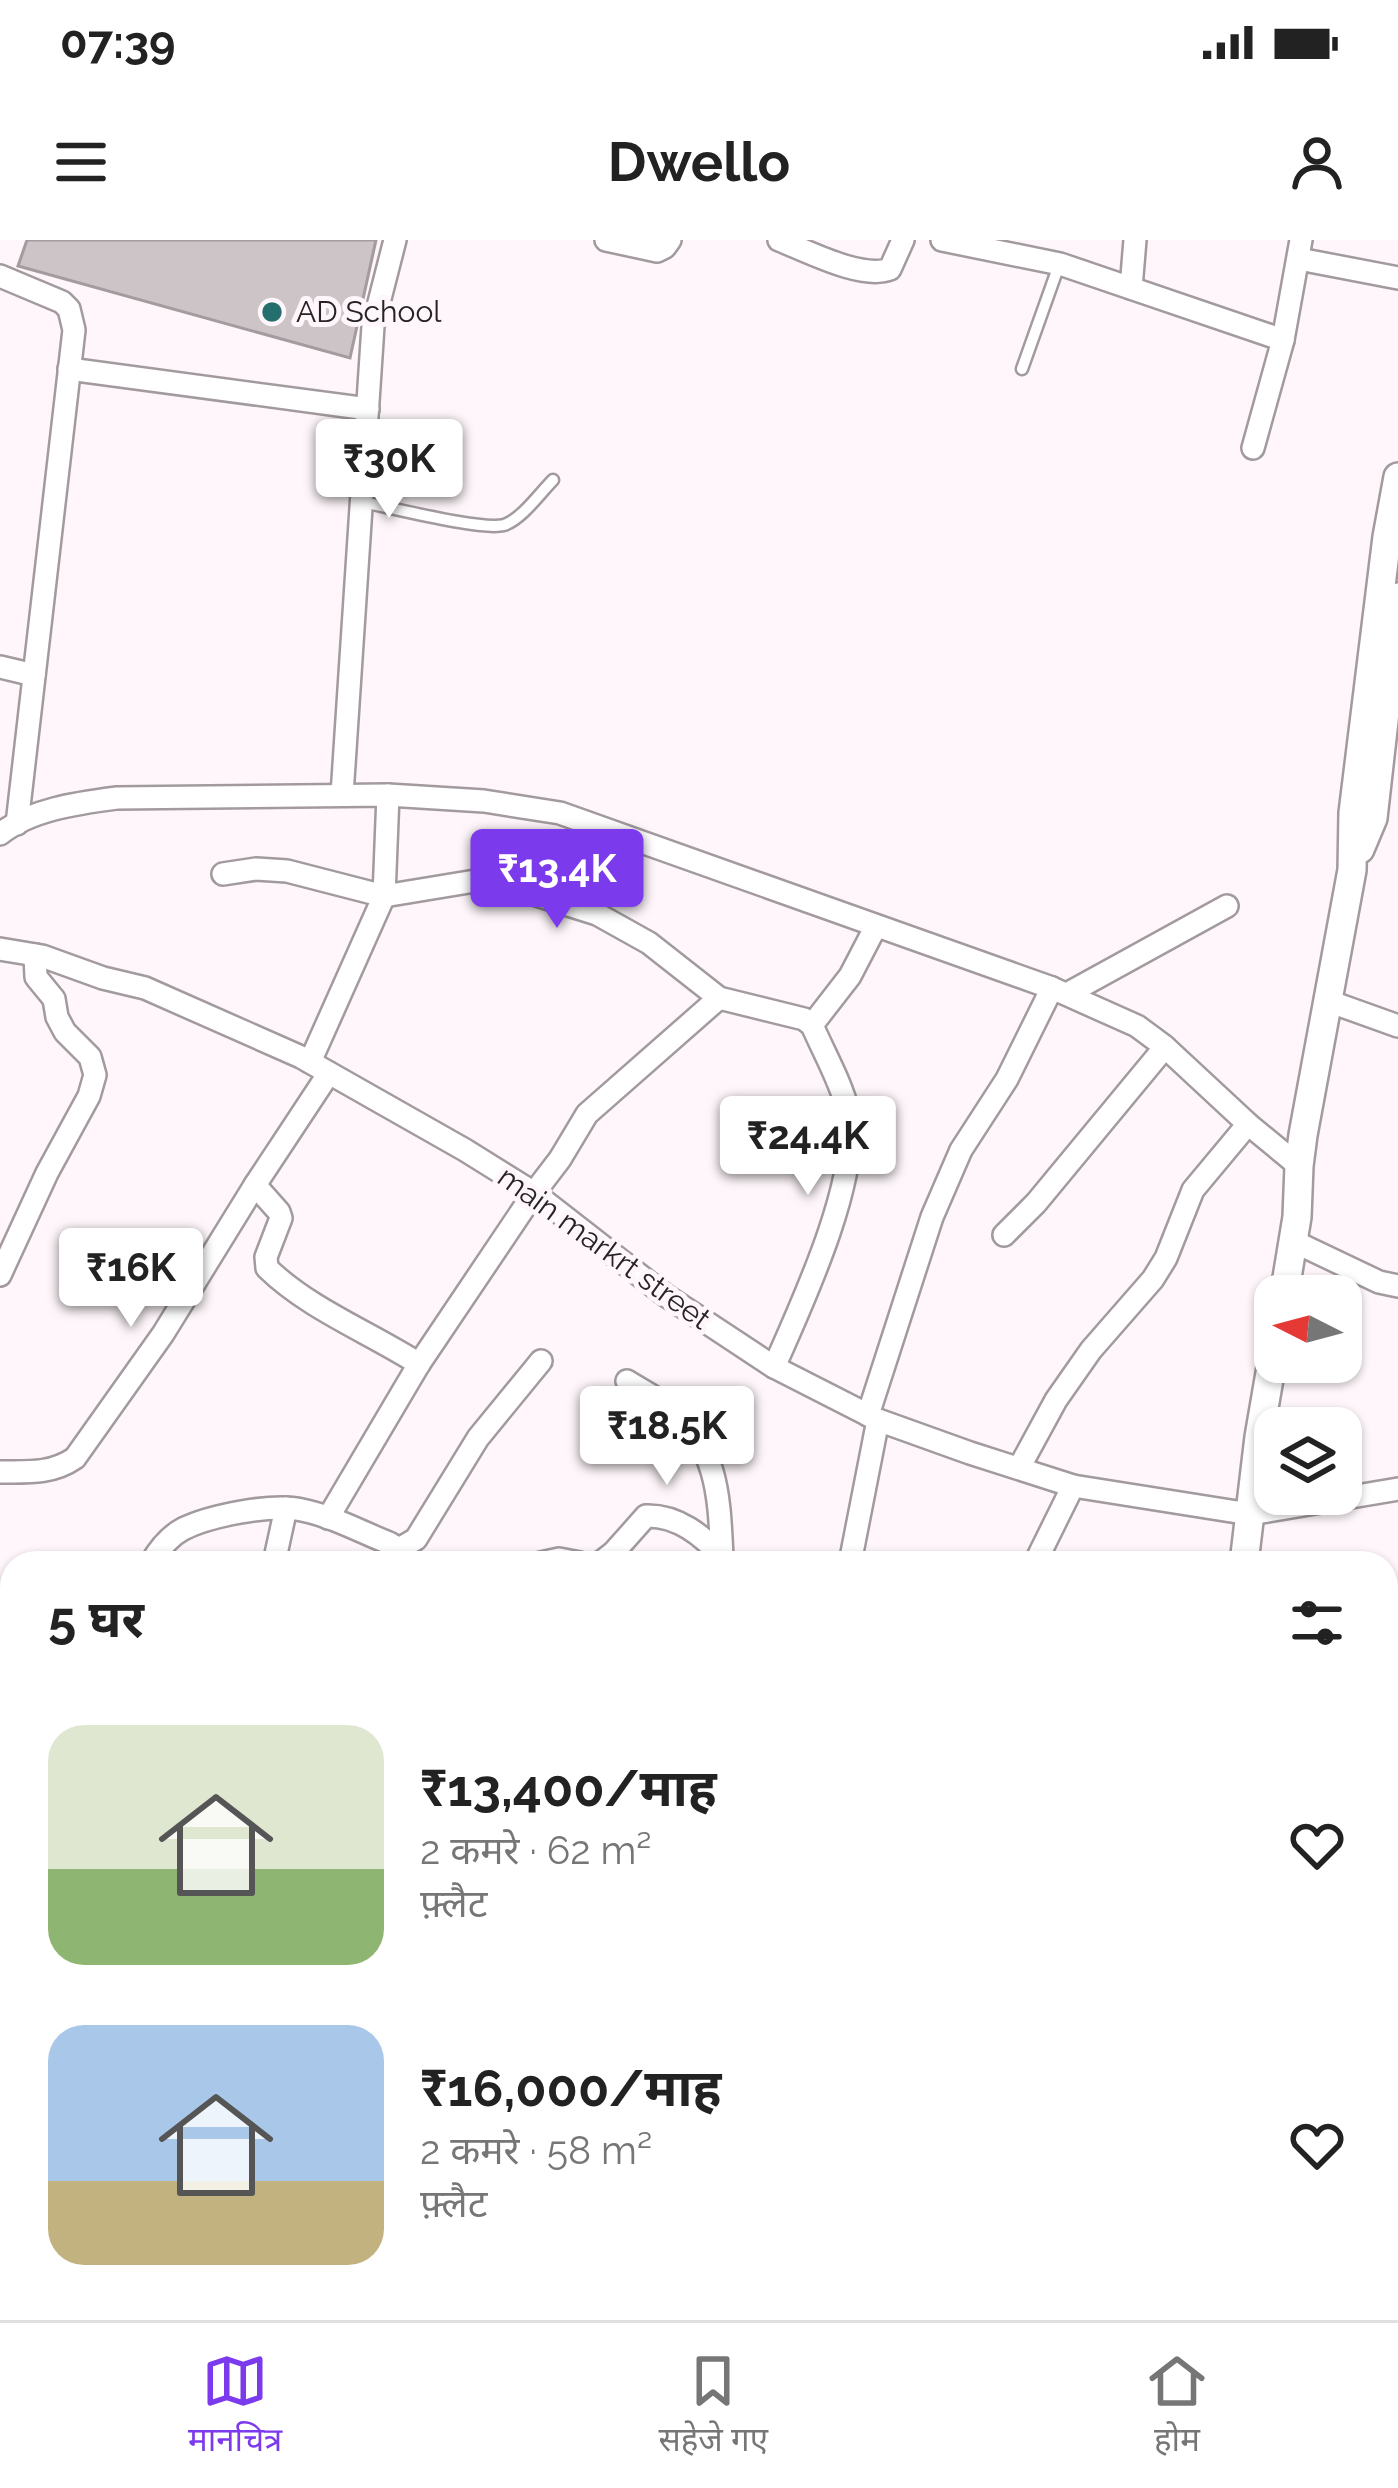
<!DOCTYPE html>
<html lang="hi">
<meta charset="utf-8">
<style>
:root{--surface:#fff;--page:#f6f6f6;--text:#222;--muted:#767676;--line:#e0e0e0;--accent:#7c3aed}
body{margin:0;font-family:Raleway,"Noto Sans Devanagari",sans-serif;background:var(--page);color:var(--text);height:100vh;display:flex;flex-direction:column;font-size:45px;white-space:nowrap}
*{box-sizing:border-box;margin:0}
p{font-size:39px;color:var(--muted)}
.icon{flex:none;width:66px;height:66px;fill:none;stroke:currentColor;stroke-width:2;stroke-linecap:round;stroke-linejoin:round}
.map{position:relative;flex:1;overflow:hidden}
.panel{position:absolute;left:0px;top:1311px;width:1398px;height:771px;display:flex;flex-direction:column;background:var(--surface);border-radius:36px 36px 0 0;box-shadow:0 3px 9px #0004}
.panel>*{flex:none}
.needle{width:78px;rotate:276deg}
.controls{position:absolute;left:1254px;top:1035px;display:grid;gap:24px}
.controls a{display:grid;place-items:center;width:108px;height:108px;border-radius:24px;background:var(--surface);box-shadow:0 3px 9px #0004;font-size:60px}
.price{position:absolute;translate:-50% -102px;padding:0 27px;border-radius:12px;background:#fff;color:#222;font-size:39px;line-height:78px;filter:drop-shadow(0 3px 6px #0008)}
.price::after{content:'';position:absolute;left:50%;top:72px;width:36px;height:27px;margin-left:-18px;background:inherit;clip-path:polygon(0 0,100% 0,50% 100%)}
.price.selected{background:var(--accent);color:#fff}
ul{padding:0;list-style:none}
li{display:flex;align-items:center;gap:36px;height:300px;padding:0 48px}
li span{display:grid;place-items:center;flex:none;width:336px;height:240px;border-radius:36px;color:#555}
li>.icon{margin-inline-start:auto}
span .icon{width:144px;height:144px;fill:#fffc;stroke-width:1}
li b{font-size:51px}
h2{display:flex;justify-content:space-between;align-items:center;height:144px;padding:0 48px;font-size:51px}
.status{display:flex;justify-content:space-between;align-items:center;height:84px;padding:0 60px;background:var(--surface);direction:ltr}
.status svg{height:33px;fill:currentColor}
header{display:flex;justify-content:space-between;align-items:center;height:156px;padding:0 48px;background:var(--surface);font-size:54px;font-weight:700}
.menu{display:flex;justify-content:space-around;align-items:center;height:168px;border-top:3px solid var(--line);background:var(--surface);font-size:33px;color:var(--muted)}
.menu a{display:grid;justify-items:center;gap:6px}
.menu .selected{color:var(--accent)}
.map>svg:first-child{display:block}
</style>
<div class="status"><b>07:39</b><svg viewBox="0 0 49 12"><path d="M0 12V9h3v3zM5 12V6h3v6zM10 12V3h3v9zM15 12V0h3v12zM26 1h20v11H26zM47 4h2v5h-2z"/></svg></div>
<header><svg class="icon" aria-label="menu" viewBox="0 0 24 24"><path d="M4 6h16M4 12h16M4 18h16"/></svg>Dwello<svg class="icon" aria-label="person" viewBox="0 0 24 24"><circle cx="12" cy="8" r="4"/><path d="M4 21q1-7 8-7t8 7"/></svg></header>
<div class="map">
<svg width="1398" height="2080" viewBox="0 0 1398 2080">
<rect width="100%" height="100%" fill="#fef6fa"/>
<path fill="#ccc4c7" stroke="#a39b9e" stroke-width="3" d="M27 0H376L350 118 18 26Z"/>
<g fill="none" stroke-linecap="round" stroke-linejoin="round">
<g stroke="#a29a9e" stroke-width="15">
<g id="lane">
<path d="M1022 129 1059 25"/>
<path d="M362 262C389 267 482 291 504 285 522 279 540 253 553 240"/>
</g>
</g>
<g stroke="#a29a9e" stroke-width="26">
<g id="street">
<path d="M606 0 657 11 665 7 670 0"/>
<path d="M779 0C807 11 862 40 890 29L903 0"/>
<path d="M942 0 1060 24 1283 100"/>
<path d="M1299 19 1398 38"/>
<path d="M0 36 62 62 69 69 74 90 17 584"/>
<path d="M1131 48 1135 0"/>
<path d="M69 129 368 169"/>
<path d="M1253 208 1283 100 1301 0"/>
<path d="M0 427 34 435"/>
<path d="M342 555 373 86 395 0"/>
<path d="M0 594C31 569 79 563 117 558L388 555 484 561 560 573 1052 748 1137 786 1164 806 1248 884 1299 926"/>
<path d="M223 634 256 629 287 631 384 656 475 641 508 646 597 674 649 703 719 758 804 779 812 785 850 736 876 686"/>
<path d="M0 709 42 716 103 738 145 748 301 817 465 910 534 953 665 1055 774 1127 878 1180 970 1213 1073 1246 1250 1274 1398 1249"/>
<path d="M1067 754 1227 666"/>
<path d="M1328 761 1398 786"/>
<path d="M310 822 384 656 388 555"/>
<path d="M329 833 255 945 279 972 281 978 266 1017 267 1028C309 1069 369 1092 419 1124"/>
<path d="M1004 995 1036 963 1165 807"/>
<path d="M1293 1001 1379 1042 1398 1046"/>
<path d="M0 1035 47 933 89 856 95 835 90 817 65 792 57 777 54 759 36 737 35 715"/>
<path d="M774 1127C801 1066 862 936 848 871 841 842 824 813 812 785"/>
<path d="M627 1141C641 1150 656 1157 668 1167 719 1207 719 1258 722 1317"/>
<path d="M868 1175 932 977 961 910 1007 839 1052 748"/>
<path d="M1019 1228 1056 1160 1091 1110 1153 1039 1166 1018 1193 950 1248 884"/>
<path d="M0 1232C28 1232 52 1234 75 1218L163 1094 255 945"/>
<path d="M328 1278 419 1124 534 953 560 919 587 874 719 758"/>
<path d="M399 1309 416 1299 478 1198 541 1121"/>
<path d="M151 1323C159 1309 168 1297 183 1289 209 1276 272 1263 302 1270 332 1276 361 1292 389 1303L399 1309 404 1323"/>
<path d="M274 1323 286 1268"/>
<path d="M541 1323 559 1319 580 1323"/>
<path d="M600 1323 614 1312 646 1276C678 1275 703 1296 723 1318"/>
<path d="M850 1323 878 1180"/>
<path d="M1035 1323 1073 1246"/>
<path d="M0 1366 12 1358"/>
<path d="M0 1686 12 1693"/>
<path d="M0 1801 12 1768"/>
<path d="M0 1904 12 1906"/>
<path d="M1386 2008 1398 1993"/>
<path d="M239 2070 249 2080"/>
<path d="M650 2070 661 2080"/>
<path d="M1240 2070 1260 2080"/>
<path d="M301 2080 317 2070"/>
<path d="M1330 2080 1338 2070"/>
</g>
</g>
<g stroke="#a29a9e" stroke-width="32">
<g id="secondary">
<path d="M1360 609 1373 578 1398 357"/>
<path d="M1284 1056 1297 977 1299 926 1303 895 1352 630 1353 573 1387 297 1398 237"/>
<path d="M1244 1323 1259 1197 1275 1104"/>
<path d="M1144 2080 1146 2070"/>
</g>
</g>
<use href="#lane" stroke="#fff" stroke-width="10"/>
<use href="#street" stroke="#fff" stroke-width="21"/>
<use href="#secondary" stroke="#fff" stroke-width="27"/>
</g>
<circle fill="#246f6e" stroke="#fef6fa" stroke-width="4.5" cx="272" cy="72" r="12"/>
<g text-anchor="middle" stroke-width="10" stroke-linejoin="round" paint-order="stroke">
<g font-size="30" fill="#272325" stroke="#fef6fa" text-anchor="start">
<text x="296" y="82">AD School</text>
</g>
<g font-size="30" fill="#272325" stroke="#fef6fa">
<text transform="translate(604 1008) rotate(36)" y="10">main markrt street</text>
</g>
</g>
</svg>
<div class="controls">
<a><svg class="needle" viewBox="-14 -14 28 28"><path d="M0-13l5 13h-10z" fill="#e53935"/><path d="M0 13l5-13h-10z" fill="#767676"/></svg></a>
<a><svg class="icon" aria-label="layers" viewBox="0 0 24 24"><path d="M12 4l9 5-9 5-9-5zM3 14l9 5 9-5"/></svg></a>
</div>
<b class="price" style="left:389px;top:281px">₹30K</b>
<b class="price selected" style="left:557px;top:691px">₹13.4K</b>
<b class="price" style="left:808px;top:958px">₹24.4K</b>
<b class="price" style="left:131px;top:1090px">₹16K</b>
<b class="price" style="left:667px;top:1248px">₹18.5K</b>
<section class="panel">
<h2>5 घर<svg class="icon" aria-label="filters" viewBox="0 0 24 24"><path d="M4 7h16M4 17h16"/><circle cx="9" cy="7" r="2"/><circle cx="15" cy="17" r="2"/></svg></h2>
<ul>
<li><span style="background:linear-gradient(#dfe7d0 60%,#8fb573 0)"><svg class="icon" aria-label="home" viewBox="0 0 24 24"><path d="M3 11l9-7 9 7M6 9v11h12V9"/></svg></span><div><b>₹13,400/माह</b><p>2 कमरे · 62 m²</p><p>फ़्लैट</p></div><svg class="icon" aria-label="heart" viewBox="0 0 24 24"><path d="M12 20l-8-8c-3-5 5-10 8-4 3-6 11-1 8 4z"/></svg></li>
<li><span style="background:linear-gradient(#a9c7e8 65%,#c2b280 0)"><svg class="icon" aria-label="home" viewBox="0 0 24 24"><path d="M3 11l9-7 9 7M6 9v11h12V9"/></svg></span><div><b>₹16,000/माह</b><p>2 कमरे · 58 m²</p><p>फ़्लैट</p></div><svg class="icon" aria-label="heart" viewBox="0 0 24 24"><path d="M12 20l-8-8c-3-5 5-10 8-4 3-6 11-1 8 4z"/></svg></li>
</ul>
</section>
</div>
<nav class="menu">
<a class="selected"><svg class="icon" aria-label="map" viewBox="0 0 24 24"><path d="M3 6l6-2 6 2 6-2v14l-6 2-6-2-6 2zM9 4v14M15 6v14"/></svg>मानचित्र</a>
<a><svg class="icon" aria-label="saved" viewBox="0 0 24 24"><path d="M7 4h10v16l-5-4-5 4z"/></svg>सहेजे गए</a>
<a><svg class="icon" aria-label="home" viewBox="0 0 24 24"><path d="M3 11l9-7 9 7M6 9v11h12V9"/></svg>होम</a>
</nav>
